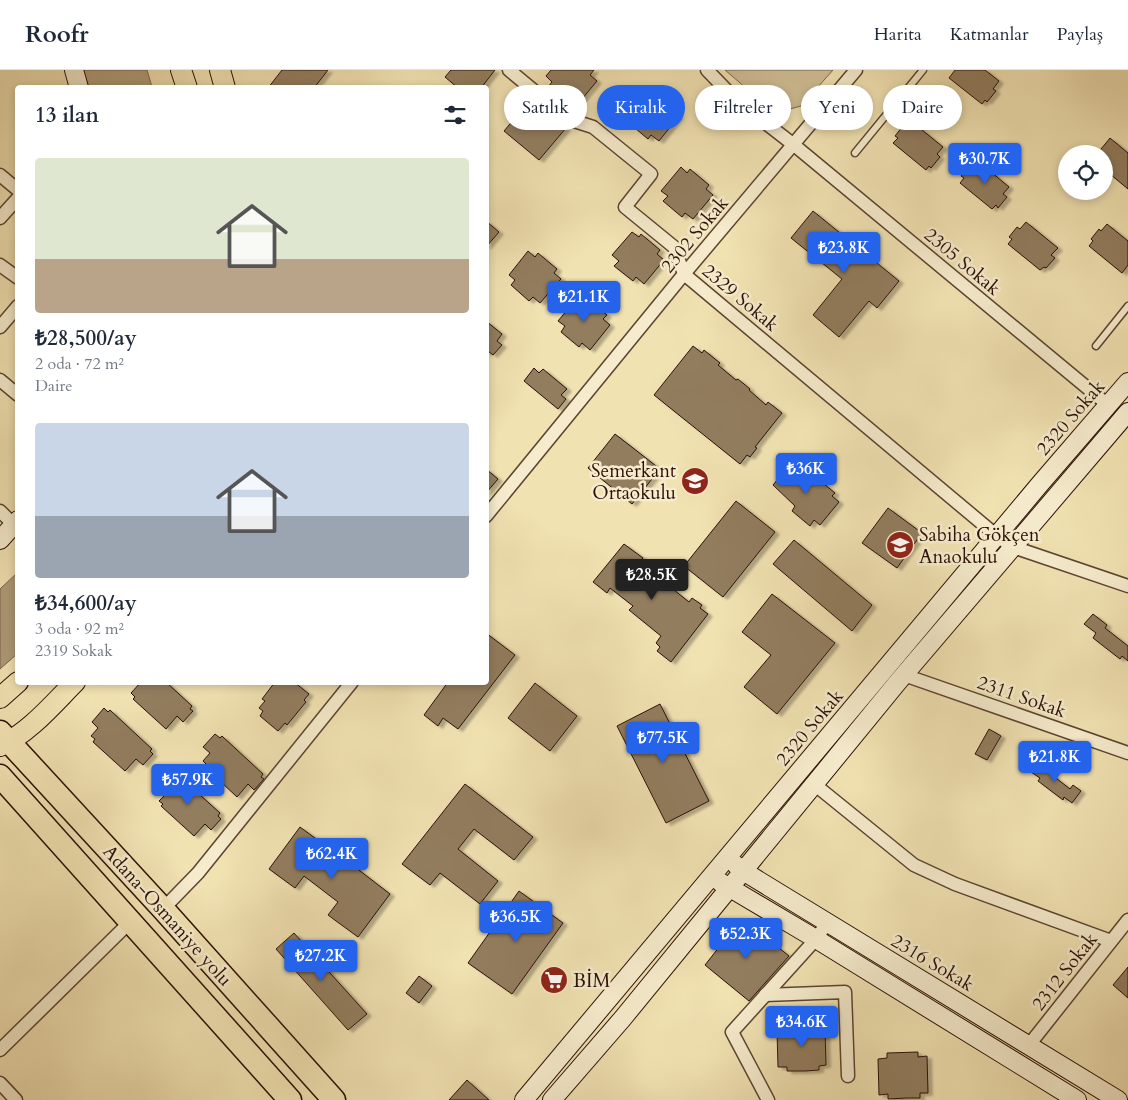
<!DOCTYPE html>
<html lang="tr">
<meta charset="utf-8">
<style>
:root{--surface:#fff;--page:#f2f2f3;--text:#1f2937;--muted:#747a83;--line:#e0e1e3;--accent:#2563eb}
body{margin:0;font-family:Cardo,serif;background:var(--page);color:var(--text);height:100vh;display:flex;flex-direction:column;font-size:19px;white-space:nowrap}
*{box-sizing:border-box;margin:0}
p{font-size:16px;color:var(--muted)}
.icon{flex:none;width:28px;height:28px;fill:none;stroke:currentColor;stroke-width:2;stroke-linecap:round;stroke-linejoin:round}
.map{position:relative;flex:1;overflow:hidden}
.side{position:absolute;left:15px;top:15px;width:474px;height:600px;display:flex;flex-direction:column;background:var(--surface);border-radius:5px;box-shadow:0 2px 8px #0003}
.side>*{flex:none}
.hud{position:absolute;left:504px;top:15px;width:475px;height:45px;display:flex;gap:10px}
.tools{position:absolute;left:1058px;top:75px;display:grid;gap:10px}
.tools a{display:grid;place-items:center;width:55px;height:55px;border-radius:50%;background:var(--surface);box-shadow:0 2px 8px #0003;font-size:25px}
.price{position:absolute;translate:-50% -42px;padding:0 11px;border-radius:5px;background:var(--accent);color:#fff;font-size:16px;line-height:32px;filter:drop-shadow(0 1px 2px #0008)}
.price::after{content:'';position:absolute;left:50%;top:30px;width:15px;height:11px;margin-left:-8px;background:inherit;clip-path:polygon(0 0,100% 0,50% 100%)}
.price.selected{background:#222;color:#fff}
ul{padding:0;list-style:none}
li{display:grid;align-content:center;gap:10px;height:265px;padding:0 20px}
li span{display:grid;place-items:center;height:155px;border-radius:5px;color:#555}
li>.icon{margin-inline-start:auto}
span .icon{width:90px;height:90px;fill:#fffc;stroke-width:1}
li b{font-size:21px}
h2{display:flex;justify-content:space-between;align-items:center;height:60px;padding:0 20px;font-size:21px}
.pill{padding:0 18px;border-radius:22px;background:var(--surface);box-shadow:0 2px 8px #0003;font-size:18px;line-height:45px}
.pill.selected{background:var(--accent);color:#fff}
header{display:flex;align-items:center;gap:30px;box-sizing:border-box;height:70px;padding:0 25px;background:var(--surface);border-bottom:1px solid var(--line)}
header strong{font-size:24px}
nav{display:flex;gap:28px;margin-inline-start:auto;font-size:18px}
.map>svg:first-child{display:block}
</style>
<header>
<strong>Roofr</strong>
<nav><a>Harita</a><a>Katmanlar</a><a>Paylaş</a></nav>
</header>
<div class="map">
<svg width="1128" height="1030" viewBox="0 0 1128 1030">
<defs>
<filter id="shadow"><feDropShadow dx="4.5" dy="2.5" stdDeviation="1" flood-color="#0004"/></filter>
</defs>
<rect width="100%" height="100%" fill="#f1e2b2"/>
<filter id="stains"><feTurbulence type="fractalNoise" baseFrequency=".004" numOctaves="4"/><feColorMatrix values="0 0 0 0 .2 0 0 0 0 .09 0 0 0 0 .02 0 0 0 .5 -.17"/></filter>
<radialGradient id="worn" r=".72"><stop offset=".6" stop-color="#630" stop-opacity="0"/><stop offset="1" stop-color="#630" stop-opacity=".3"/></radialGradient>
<path fill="#cfbe95" stroke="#7d674e" d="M725 0H833L801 36 775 43Z"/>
<g fill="#ae9b78" stroke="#7a634a">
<path d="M83 0H147L152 17H89Z"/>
<path d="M17 503V584L0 599V519Z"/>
</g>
<g fill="#927d5f" stroke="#2b1006" filter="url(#shadow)">
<path d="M282 0H328L314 18H268Z"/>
<path d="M451 0H495L481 18H458L445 7Z"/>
<path d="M551 0H594L590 5 597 11 577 35 570 29 566 33 548 17 552 12 546 6Z"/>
<path d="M955 0H985L999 11 993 19 996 21 987 32 985 30 982 34 949 8Z"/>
<path d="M647 19 653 24 656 21 675 37 672 41 679 46 659 71 651 65 648 69 629 53 633 48 627 42Z"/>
<path d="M531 29 566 58 539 90 504 61Z"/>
<path d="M911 51 943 77 937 84 940 87 931 98 929 96 926 100 893 73 898 68 895 66 903 56 906 58Z"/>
<path d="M1110 68 1128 83V119L1104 99V84H1097Z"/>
<path d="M978 91 1009 117 1003 124 1007 127 998 138 996 135 992 139 960 113 964 108 961 106 969 96 972 98Z"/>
<path d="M681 97 687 103 690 99 709 115 706 119 713 125 693 149 685 143 682 147 663 131 668 126 661 121Z"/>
<path d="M813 141 899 211 877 238 869 231 839 267 813 245 842 209 791 168Z"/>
<path d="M486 151 499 162 486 177Z"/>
<path d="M1026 152 1058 178 1051 185 1055 188 1046 198 1044 197 1040 200 1008 174 1012 169 1009 167 1017 157 1020 159Z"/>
<path d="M1107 154 1128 171V195L1122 203 1089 176 1093 171 1091 169 1099 159 1101 161Z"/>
<path d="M632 162 639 167 641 164 660 180 657 184 664 190 644 214 636 207 633 211 614 196 619 191 612 185Z"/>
<path d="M528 181 535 187 538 183 557 199 554 203 561 209 540 233 533 227 529 231 511 215 515 210 509 205Z"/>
<path d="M578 227 585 233 588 230 607 245 603 249 610 255 590 280 582 273 579 277 561 262 565 256 558 251Z"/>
<path d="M486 251 502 264 497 271 502 275 493 285 488 281 486 284Z"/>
<path d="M693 276 702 283 704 280 720 293 718 295 736 310 738 309 750 319 749 320 766 335 768 332 782 343 755 377 757 378 750 387 747 385 740 394 654 325Z"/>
<path d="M534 298 539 303 543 299 567 319 561 325 566 329 558 339 524 311Z"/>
<path d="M615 364 660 399 632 434 588 398Z"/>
<path d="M791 393 815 412 818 409 835 423 832 426 839 432 820 455 814 450 810 456 792 441 795 436 773 415Z"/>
<path d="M486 399 498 409 486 423Z"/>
<path d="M736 431 775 462 723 527 684 496Z"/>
<path d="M888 438 922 463 897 498 862 473Z"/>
<path d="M794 470 872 535 852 561 773 494Z"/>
<path d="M624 474 643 488 639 492 689 532 692 528 702 535 700 538 708 544 671 592 657 581 660 577 656 573 661 566 629 540 633 536 610 518 607 523 593 512Z"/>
<path d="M772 524 835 573 777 644 744 617 771 585 742 562Z"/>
<path d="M1093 544 1107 555 1105 558 1128 576V591L1122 586 1120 589 1093 568 1096 563 1084 554Z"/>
<path d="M486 563 515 585 458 659 443 648 438 656 424 645 448 612H486Z"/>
<path d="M141 612H166L192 636 190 639 193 641 183 652 177 646 166 659 133 629 135 627 131 623Z"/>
<path d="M275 612H294L309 624 304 630 306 632 287 655 285 653 278 661 260 646 263 641 259 638 265 631 262 629Z"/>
<path d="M535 613 577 646 550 681 508 648Z"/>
<path d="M660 634 709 731 666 753 617 656Z"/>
<path d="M104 638 108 642 110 640 152 679 150 681 153 684 143 695 136 689 125 701 93 672 95 669 91 666 98 658 92 652Z"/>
<path d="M989 659 1001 666 987 690 975 684Z"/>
<path d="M215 664 220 668 222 666 263 704 261 707 264 709 254 720 248 714 237 727 205 697 207 695 203 691 210 683 203 677Z"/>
<path d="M1040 690 1050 697 1047 701 1070 719 1073 715 1081 721 1072 733 1064 727 1063 730 1038 711 1040 708 1031 702Z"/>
<path d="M172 703 176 707 178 705 220 743 218 746 221 749 211 760 205 754 194 766 161 736 163 734 159 731 167 723 160 716Z"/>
<path d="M465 714 533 767 514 790 474 759 458 779 498 811 480 834 440 803 430 815 402 794Z"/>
<path d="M300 757 334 782 337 778 358 793 355 797 390 824 358 867 328 845 338 832 304 806 295 818 269 799Z"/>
<path d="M519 821 563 853 512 924 468 893Z"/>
<path d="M742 848 789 886 749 931 705 895Z"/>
<path d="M294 863 367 944 348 960 276 879Z"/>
<path d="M1128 897V928L1113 915Z"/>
<path d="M419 906 432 916 419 933 406 923Z"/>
<path d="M817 955V959H825L826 995 819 996V1000L805 1001H787V997H778L777 961H785V956Z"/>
<path d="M918 982V987L927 986 928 1023H920V1028H907L888 1029V1024L879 1025 878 989 887 988V983Z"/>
<path d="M467 1010 489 1030H449Z"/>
</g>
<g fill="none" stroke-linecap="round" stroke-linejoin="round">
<g stroke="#5c4431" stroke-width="9">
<g id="lane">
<path d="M855 83 923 0"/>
<path d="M1096 276 1128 236"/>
</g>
</g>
<g stroke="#5c4431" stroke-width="15">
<g id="street">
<path d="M509 0 568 49 593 57 651 104 625 137 674 177 684 204 997 466 1013 477 1128 516"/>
<path d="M707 0 736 30 794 75 1108 335"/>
<path d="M0 105 18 120"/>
<path d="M0 148 18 128"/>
<path d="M0 195 18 208"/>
<path d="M0 257 18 236"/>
<path d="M0 310 18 325"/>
<path d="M0 441 13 454"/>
<path d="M486 446 684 204 856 0"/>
<path d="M904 605 1128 683"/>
<path d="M814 714 914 795 955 814 1111 871"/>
<path d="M163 839 198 803 352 612"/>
<path d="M765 925 845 922 848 1006"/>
<path d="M1029 975 1128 850"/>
<path d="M0 980 130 852"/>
<path d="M0 1013 16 1030"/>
<path d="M768 1030 732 962 816 869 827 853"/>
</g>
</g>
<g stroke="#2b1006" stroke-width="20">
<g id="secondary">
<path d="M74 0 79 18"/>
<path d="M0 470 18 450"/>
<path d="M736 795 743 801 1118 1030"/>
<path d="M720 812 816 869 1077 1030"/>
<path d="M524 1030 1040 414 1128 312"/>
<path d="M552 1030 623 948 897 613 1128 342"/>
</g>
</g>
<g stroke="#2b1006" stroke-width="22">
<g id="primary">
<path d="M181 0 187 18"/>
<path d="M220 0 225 18"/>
<path d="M0 628 18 612"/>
<path d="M0 676C29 663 53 634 75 612"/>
</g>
</g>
<g stroke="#2b1006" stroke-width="25">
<g id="highway">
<path d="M0 662 163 839 334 1030"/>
<path d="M0 706 290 1030"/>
</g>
</g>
<use href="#lane" stroke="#f6eccd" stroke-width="6"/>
<use href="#street" stroke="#f6eccd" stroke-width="12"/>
<use href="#secondary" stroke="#f6eccd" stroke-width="18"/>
<use href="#primary" stroke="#f1e2b2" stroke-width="20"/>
<use href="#highway" stroke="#f1e2b2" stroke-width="22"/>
</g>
<defs>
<g id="school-disc" transform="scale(1.4375)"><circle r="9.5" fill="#8f2418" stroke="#f6eccd"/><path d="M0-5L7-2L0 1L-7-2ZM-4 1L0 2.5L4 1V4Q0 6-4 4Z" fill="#fff"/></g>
<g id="supermarket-disc" transform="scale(1.4375)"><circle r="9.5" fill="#8f2418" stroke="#f6eccd"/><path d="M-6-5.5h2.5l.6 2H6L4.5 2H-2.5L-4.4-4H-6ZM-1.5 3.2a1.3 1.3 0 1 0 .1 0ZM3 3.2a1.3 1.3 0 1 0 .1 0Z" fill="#fff"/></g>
</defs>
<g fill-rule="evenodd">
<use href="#school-disc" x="695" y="411"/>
<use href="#school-disc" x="900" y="475"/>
<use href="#supermarket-disc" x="554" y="910"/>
</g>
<g text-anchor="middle" stroke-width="5" stroke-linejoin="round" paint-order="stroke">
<g font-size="19" fill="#2b1006" stroke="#f6eccd">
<text transform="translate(694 164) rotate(-50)" y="7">2302 Sokak</text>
<text transform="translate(963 191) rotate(40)" y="7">2305 Sokak</text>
<text transform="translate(741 227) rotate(40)" y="7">2329 Sokak</text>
<text transform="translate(1070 347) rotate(-49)" y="7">2320 Sokak</text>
<text transform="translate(1022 626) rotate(19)" y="7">2311 Sokak</text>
<text transform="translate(809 657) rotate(-50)" y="7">2320 Sokak</text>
<text transform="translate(168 845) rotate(48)" y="7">Adana-Osmaniye yolu</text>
<text transform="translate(933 892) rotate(31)" y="7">2316 Sokak</text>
<text transform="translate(1064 901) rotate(-52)" y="7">2312 Sokak</text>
</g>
<g font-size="19" fill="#2b1006" stroke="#f6eccd" text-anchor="start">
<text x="676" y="407" text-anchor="end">Semerkant<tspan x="676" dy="22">Ortaokulu</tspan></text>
<text x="919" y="471">Sabiha Gökçen<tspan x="919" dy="22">Anaokulu</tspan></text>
<text x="573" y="917">BİM</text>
</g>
</g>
<rect width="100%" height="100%" filter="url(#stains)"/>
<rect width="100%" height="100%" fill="url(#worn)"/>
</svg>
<div class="tools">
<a><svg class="icon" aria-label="locate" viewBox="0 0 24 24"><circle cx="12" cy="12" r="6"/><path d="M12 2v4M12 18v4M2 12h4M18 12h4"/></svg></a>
</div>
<b class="price" style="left:985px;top:115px">₺30.7K</b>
<b class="price" style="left:844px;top:204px">₺23.8K</b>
<b class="price" style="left:584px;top:253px">₺21.1K</b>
<b class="price" style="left:806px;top:425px">₺36K</b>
<b class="price selected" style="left:652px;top:531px">₺28.5K</b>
<b class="price" style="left:663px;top:694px">₺77.5K</b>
<b class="price" style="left:1055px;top:713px">₺21.8K</b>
<b class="price" style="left:188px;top:736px">₺57.9K</b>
<b class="price" style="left:332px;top:810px">₺62.4K</b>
<b class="price" style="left:516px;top:873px">₺36.5K</b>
<b class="price" style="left:746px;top:890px">₺52.3K</b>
<b class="price" style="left:321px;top:912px">₺27.2K</b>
<b class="price" style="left:802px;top:978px">₺34.6K</b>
<div class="hud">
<a class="pill">Satılık</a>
<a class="pill selected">Kiralık</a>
<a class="pill">Filtreler</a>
<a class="pill">Yeni</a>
<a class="pill">Daire</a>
</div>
<section class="side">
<h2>13 ilan<svg class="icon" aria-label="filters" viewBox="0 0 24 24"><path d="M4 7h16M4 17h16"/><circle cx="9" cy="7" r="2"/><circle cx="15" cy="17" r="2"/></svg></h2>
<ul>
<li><span style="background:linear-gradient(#dfe7d0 65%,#b9a48a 0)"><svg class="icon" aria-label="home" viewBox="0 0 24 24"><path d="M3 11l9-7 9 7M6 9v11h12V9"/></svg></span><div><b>₺28,500/ay</b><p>2 oda · 72 m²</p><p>Daire</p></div></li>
<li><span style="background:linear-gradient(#c9d6e8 60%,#9aa5b1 0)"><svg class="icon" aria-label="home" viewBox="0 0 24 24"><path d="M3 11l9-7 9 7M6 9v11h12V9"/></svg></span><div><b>₺34,600/ay</b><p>3 oda · 92 m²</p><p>2319 Sokak</p></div></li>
</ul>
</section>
</div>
